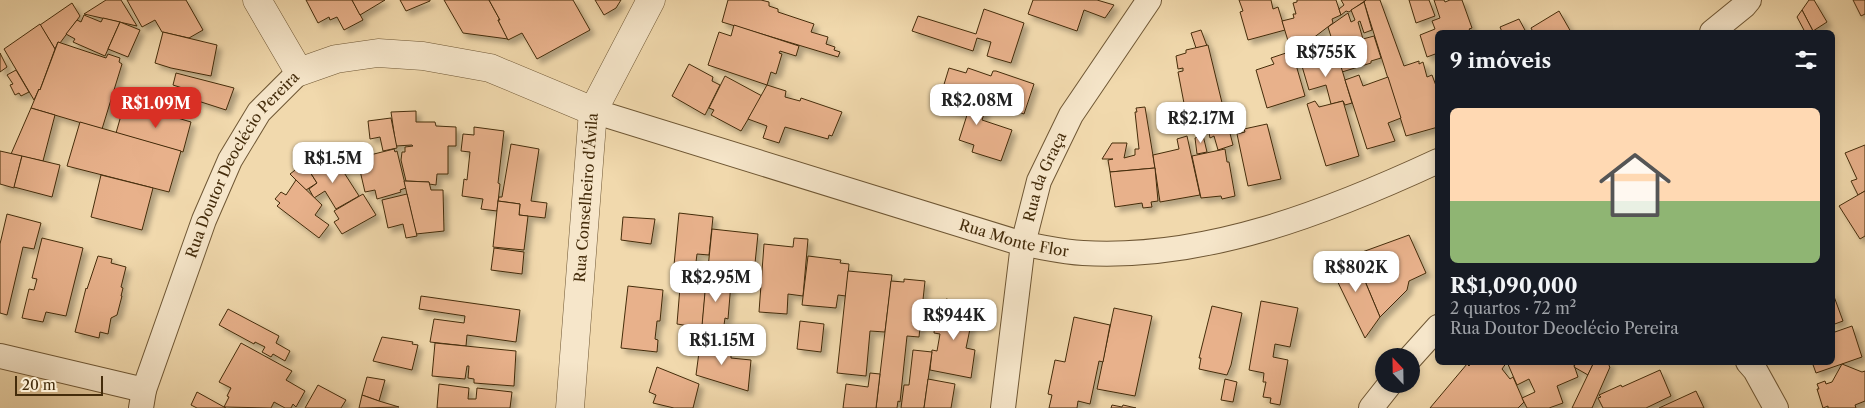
<!DOCTYPE html>
<html lang="pt">
<meta charset="utf-8">
<style>
:root{--surface:#171b24;--page:#242831;--text:#f1f3f6;--muted:#9ea1a6;--line:#363941;--accent:#d93025}
body{margin:0;font-family:"Libre Caslon Text",serif;background:var(--page);color:var(--text);height:100vh;display:flex;flex-direction:column;font-size:19px;white-space:nowrap}
*{box-sizing:border-box;margin:0}
p{font-size:16px;color:var(--muted)}
.icon{flex:none;width:28px;height:28px;fill:none;stroke:currentColor;stroke-width:2;stroke-linecap:round;stroke-linejoin:round}
.map{position:relative;flex:1;overflow:hidden}
.panel{position:absolute;left:1435px;top:30px;width:400px;height:335px;display:flex;flex-direction:column;background:var(--surface);border-radius:8px;box-shadow:0 2px 8px #0003}
.panel>*{flex:none}
.needle{width:32px;rotate:338deg}
.fabs{position:absolute;left:1375px;top:348px;display:grid;gap:10px}
.fabs a{display:grid;place-items:center;width:45px;height:45px;border-radius:50%;background:var(--surface);box-shadow:0 2px 8px #0003;font-size:25px}
.scale{position:absolute;left:15px;bottom:12px;width:88px;box-sizing:border-box;padding-left:5px;border:2px solid #442c0b;border-top:0;font-size:14px;line-height:18px;white-space:nowrap;color:#442c0b;-webkit-text-stroke:4px #f6e6ca;paint-order:stroke}
.price{position:absolute;translate:-50% -42px;padding:0 11px;border-radius:10px;background:#fff;color:#222;font-size:16px;line-height:32px;filter:drop-shadow(0 1px 2px #0008)}
.price::after{content:'';position:absolute;left:50%;top:30px;width:15px;height:11px;margin-left:-8px;background:inherit;clip-path:polygon(0 0,100% 0,50% 100%)}
.price.active{background:var(--accent);color:#fff}
ul{padding:0;list-style:none}
li{display:grid;align-content:center;gap:10px;height:265px;padding:0 15px}
li+li{border-top:1px solid var(--line)}
li span{display:grid;place-items:center;height:155px;border-radius:8px;color:#555}
li>.icon{margin-inline-start:auto}
span .icon{width:90px;height:90px;fill:#fffc;stroke-width:1}
li b{font-size:21px}
h2{display:flex;justify-content:space-between;align-items:center;height:60px;padding:0 15px;font-size:21px}
.map>svg:first-child{display:block}
</style>
<div class="map">
<svg width="1865" height="408" viewBox="0 0 1865 408">
<defs>
<filter id="shadow"><feDropShadow dx="4.5" dy="4.5" stdDeviation="2.5" flood-color="#0004"/></filter>
</defs>
<rect width="100%" height="100%" fill="#f1d9ad"/>
<filter id="stains"><feTurbulence type="fractalNoise" baseFrequency=".004" numOctaves="4"/><feColorMatrix values="0 0 0 0 .2 0 0 0 0 .09 0 0 0 0 .02 0 0 0 .5 -.17"/></filter>
<radialGradient id="worn" r=".72"><stop offset=".6" stop-color="#630" stop-opacity="0"/><stop offset="1" stop-color="#630" stop-opacity=".3"/></radialGradient>
<g fill="#e8b18b" stroke="#442c0b" filter="url(#shadow)">
<path d="M106 0H121L137 26 84 14Z"/>
<path d="M127 0H186L203 30 189 38 162 32 155 20 142 27Z"/>
<path d="M306 0H352L363 20 344 30 337 17 330 20 329 17 318 23Z"/>
<path d="M352 0H385L360 15Z"/>
<path d="M400 0H430V1L406 11Z"/>
<path d="M444 0H489L500 20H498L508 39 463 33Z"/>
<path d="M489 0H573L590 30 537 59 522 33 508 40 498 20H500Z"/>
<path d="M595 0H621L616 8 604 15Z"/>
<path d="M728 0H761L769 2V6L778 9V12L814 24 811 32 828 37 826 44 835 47 834 50 840 52 838 57 722 22Z"/>
<path d="M1033 0H1097L1114 5 1105 18 1084 10 1077 31 1028 14Z"/>
<path d="M1239 0H1271L1273 9 1278 7 1285 30 1248 40 1240 12 1243 11Z"/>
<path d="M1297 0H1336L1341 15 1332 19 1333 23 1292 54 1282 21 1294 18 1293 14H1296L1293 3 1297 2Z"/>
<path d="M1341 0H1366L1349 12 1346 11 1341 15 1339 9 1344 5Z"/>
<path d="M1366 0H1380L1404 66 1419 61V64L1423 62 1427 77 1432 75 1438 91V127L1406 136 1364 2Z"/>
<path d="M1409 0H1429L1435 16 1416 23Z"/>
<path d="M1434 0H1444L1445 2 1450 0H1462L1472 28 1469 29 1471 32H1438V53L1427 57 1420 35 1435 29 1432 21 1440 18Z"/>
<path d="M1809 0H1814L1827 22 1813 31 1802 10Z"/>
<path d="M1853 0H1865V14L1861 16Z"/>
<path d="M1364 2 1372 30 1364 33 1360 21 1358 22 1363 39 1374 36 1381 58 1371 61V63L1342 72 1328 27 1348 13 1351 22 1355 20 1351 10Z"/>
<path d="M72 3 80 16 60 43 58 42 55 49 40 25Z"/>
<path d="M984 9 1024 23 1011 63 987 56 991 42 977 38 973 51 912 31 918 16 976 34Z"/>
<path d="M1802 10 1813 31 1810 32H1805L1797 17Z"/>
<path d="M1559 11 1571 32H1533L1531 28Z"/>
<path d="M84 15 101 22 103 18 120 22 105 56 73 42 75 39 66 34 77 20 81 22Z"/>
<path d="M1519 19 1526 32H1502L1500 27Z"/>
<path d="M120 22 140 30 128 57 108 49Z"/>
<path d="M40 24 55 49 40 90 39 89 34 100 4 49Z"/>
<path d="M734 25 799 46 796 56 780 51 779 53 782 54 776 74 771 72 767 85 708 65 719 32 731 36Z"/>
<path d="M1201 30 1207 46 1196 48 1191 33Z"/>
<path d="M163 32 217 45 211 76 171 68 155 63Z"/>
<path d="M58 42 106 58 108 54 120 58 119 62 122 64 102 129 31 108 39 89 40 90Z"/>
<path d="M1208 45 1224 111 1208 115 1209 119 1188 124 1178 72 1183 71V68L1178 69 1176 56 1186 53V50Z"/>
<path d="M1292 51 1305 96 1267 108 1256 70 1274 64 1271 58Z"/>
<path d="M1315 52 1320 67 1339 60 1352 103 1345 105 1343 101 1331 104 1326 85 1309 90 1299 56Z"/>
<path d="M0 53 7 67 0 72Z"/>
<path d="M689 64 713 77 712 81 720 85 705 115 672 96Z"/>
<path d="M949 68 966 73 968 68 991 76 993 71H996L1034 84 1024 114 976 96 975 102 942 91Z"/>
<path d="M16 70 29 92 21 96 19 93 15 95 10 85 13 84 7 75Z"/>
<path d="M176 73 234 88 226 110 195 100 198 93 173 85Z"/>
<path d="M1359 75 1363 86 1388 77 1401 118 1388 123 1395 141 1367 149 1345 80Z"/>
<path d="M725 76 762 96 741 131 711 115 714 110 709 108Z"/>
<path d="M767 85 786 91 785 97 800 101 801 98 842 112 832 136 829 135 828 139 785 127 779 143 763 138 767 126 748 119Z"/>
<path d="M940 90 987 105 982 120 1012 130 1001 161 972 152 974 145 959 140 967 115 935 105Z"/>
<path d="M1315 101 1319 107 1343 101 1359 156 1326 166 1307 104Z"/>
<path d="M1145 107 1155 168 1110 172 1108 160 1113 159H1102L1112 143H1127L1124 158 1135 155V149H1139L1135 112H1137L1136 108Z"/>
<path d="M31 108 55 115 43 161 11 154Z"/>
<path d="M144 108 191 122 183 152 116 133 122 112 141 118Z"/>
<path d="M416 111V122H435L436 126 456 127V146H448V174H437L436 185 429 184V182L406 181 401 160 402 152H405V147L413 146 412 145 396 146 391 112Z"/>
<path d="M391 118 397 148 383 151 380 137 370 139 368 121Z"/>
<path d="M1226 118 1233 145 1218 150 1214 136 1210 138 1209 133 1207 134 1205 127Z"/>
<path d="M80 122 181 151 169 192 67 166Z"/>
<path d="M1267 124 1281 179 1248 186 1237 134 1245 132 1244 129Z"/>
<path d="M474 127 504 131 498 183 500 184 497 211 481 209 483 199 462 196 464 179 467 180 470 152 461 151 463 134 474 135Z"/>
<path d="M1202 131 1207 152 1197 154 1195 138 1198 137V133Z"/>
<path d="M1187 136 1200 195 1160 202 1153 155 1179 149 1177 139Z"/>
<path d="M511 144 539 149 531 201 547 203 545 218 519 215 520 204 498 201 499 197H502Z"/>
<path d="M1865 145V191L1858 195 1851 181 1857 179 1845 153Z"/>
<path d="M394 149 395 152 397 151 406 188 400 190 401 192 377 199 375 190 365 192 358 162 363 161 362 157Z"/>
<path d="M1225 149 1227 162H1229L1235 196 1222 199 1221 196 1201 198 1192 156Z"/>
<path d="M0 151 22 156 14 188 0 184Z"/>
<path d="M320 151 328 161 310 172 317 183 306 190 290 174Z"/>
<path d="M22 156 60 165 52 197 14 187Z"/>
<path d="M334 157 359 196 336 209 325 191 314 198 309 189 317 183 310 172Z"/>
<path d="M1155 168 1158 201 1151 202 1152 207 1143 208 1142 203 1115 207 1110 172Z"/>
<path d="M101 175 153 188 142 230 91 217Z"/>
<path d="M296 180 322 205 315 215 329 225 319 238 277 206 280 203 275 199 281 192 286 195Z"/>
<path d="M404 181 429 182 431 190H443L444 231 416 234Z"/>
<path d="M1865 191V236L1860 239 1839 206Z"/>
<path d="M363 194 376 215 342 234 334 222 339 219 334 211Z"/>
<path d="M407 194 417 236 406 238 403 224 388 228 382 200Z"/>
<path d="M498 201 520 204 519 215 528 216 524 250 493 247Z"/>
<path d="M679 213 713 217 709 255 697 254 696 262 708 264 702 328 677 324 680 287 672 286Z"/>
<path d="M7 214 41 223 34 249 23 247 7 315 0 313V244Z"/>
<path d="M623 217 655 219 651 244 621 240Z"/>
<path d="M712 229 758 234 754 273 708 268Z"/>
<path d="M1409 235 1426 273 1409 281 1407 290 1380 317 1354 255Z"/>
<path d="M42 238 83 248 66 316 46 312 43 322 22 318 29 289 34 290 37 279 32 278Z"/>
<path d="M794 238 808 239 803 296 788 294 787 314 759 312 764 244 793 247Z"/>
<path d="M494 248 524 252 522 274 491 270Z"/>
<path d="M1354 255 1380 317 1365 338 1329 264Z"/>
<path d="M98 256 112 259 111 263 126 267 121 287 123 288 121 296H122L117 315 111 318 108 334 100 332 99 338 75 332 86 288 87 289Z"/>
<path d="M808 256 841 260 840 263 849 264 846 296 838 295 836 308 802 305Z"/>
<path d="M708 268 732 271 728 319 725 318 722 339 701 337 705 292H710L711 289 705 288Z"/>
<path d="M848 271 892 275 885 332 870 331 866 376 837 373Z"/>
<path d="M904 279 925 281 919 337 907 336 900 402 898 401 897 408H876L891 281 904 282Z"/>
<path d="M628 286 663 290 660 321H657L655 339 658 340 657 352 621 348Z"/>
<path d="M1832 291 1843 321 1832 325Z"/>
<path d="M421 296 520 310 516 342 467 335 466 346 430 342 434 319 464 323 465 316 419 309Z"/>
<path d="M946 299 975 305 966 348 975 350 971 378 930 370 932 350 937 351 940 334 934 333 935 321 942 322Z"/>
<path d="M1261 301 1298 308 1290 347 1275 344 1273 357 1288 360 1280 405 1270 403 1271 398 1263 397 1266 382H1263L1264 373 1249 370Z"/>
<path d="M1212 306 1242 313 1231 365 1227 375 1199 369 1201 358H1199Z"/>
<path d="M1114 308 1152 316 1135 396 1097 389Z"/>
<path d="M228 309 279 336 276 343 290 351 285 361 273 354 271 357 262 352 265 347 255 342 254 344 219 325Z"/>
<path d="M1074 317 1110 325 1103 362 1099 361 1090 404 1078 401 1077 408H1049L1052 395 1048 394 1055 360 1065 362Z"/>
<path d="M800 321 824 324 821 352 797 349Z"/>
<path d="M1852 326 1862 357 1816 373 1812 362H1832V333Z"/>
<path d="M382 337 413 342 412 344 418 345 412 370 373 361Z"/>
<path d="M701 337 718 339 717 353 731 354V358L751 360 748 391 696 375Z"/>
<path d="M241 343 292 371 286 380 305 391 296 407 293 404 291 408H285L274 402 271 408 224 407 229 397 227 396 231 388 219 382Z"/>
<path d="M435 343 516 351 514 386 474 383V379L468 378 469 366H467L465 379 432 376Z"/>
<path d="M913 350 932 352 924 408H901L904 385H909Z"/>
<path d="M1472 362H1507L1502 369 1510 379 1513 377 1524 402 1518 408H1430L1467 364 1469 366Z"/>
<path d="M1507 362H1573L1578 377 1557 386 1563 403 1549 408H1527L1522 398 1535 392 1529 379 1517 385Z"/>
<path d="M1576 362H1594L1588 375 1574 367Z"/>
<path d="M1594 362H1610L1609 366 1610 367 1592 408H1572Z"/>
<path d="M1842 364 1862 372 1865 371V401L1855 405 1856 408H1828V406L1823 408 1817 389H1819L1817 384 1825 381 1826 384 1832 382Z"/>
<path d="M657 367 699 384 693 408H674L653 403 656 395 649 392Z"/>
<path d="M1660 370 1671 396 1646 408H1603L1598 398 1601 397 1599 395 1621 385 1622 387Z"/>
<path d="M870 373 880 374 876 408H843L846 384 868 387Z"/>
<path d="M367 377 385 380 379 401 362 395Z"/>
<path d="M928 379 955 384 951 408H924Z"/>
<path d="M1225 379 1237 382 1233 402 1221 400Z"/>
<path d="M439 384 469 388 468 399H476L477 388 512 392 510 408H437Z"/>
<path d="M318 385 346 400 341 408H305Z"/>
<path d="M1696 391 1704 408H1659Z"/>
<path d="M197 392 224 407 226 408H197L191 405Z"/>
<path d="M362 395 379 401 399 407 359 408Z"/>
<path d="M1112 405 1122 407 1123 405 1136 408H1111Z"/>
</g>
<g fill="none" stroke-linecap="round" stroke-linejoin="round">
<g stroke="#6f5734" stroke-width="26">
<g id="minor">
<path d="M1712 32 1744 6 1749 0"/>
<path id="s1" d="M593 111 1023 244C1043 247 1063 252 1083 253 1206 260 1328 212 1438 161"/>
<path d="M0 356 144 390"/>
<path d="M1411 357 1438 327"/>
<path d="M1748 362 1755 370 1776 408"/>
<path id="s2" d="M141 408 144 390 204 220 230 160 259 112 299 72"/>
<path id="s3" d="M1003 408 1023 244 1039 181 1071 115 1149 0"/>
<path d="M1371 408 1390 384"/>
</g>
</g>
<g stroke="#6f5734" stroke-width="29">
<g id="tertiary">
<path d="M257 0 299 72 336 59 378 53 423 56 490 68 593 111"/>
<path id="s4" d="M570 408 593 111 651 0"/>
</g>
</g>
<use href="#minor" stroke="#f6e6ca" stroke-width="24"/>
<use href="#tertiary" stroke="#f6e6ca" stroke-width="28"/>
</g>
<g text-anchor="middle" stroke-width="4" stroke-linejoin="round" paint-order="stroke">
<g font-size="15" fill="#442c0b" stroke="#f6e6ca">
<text dy="5" stroke="none"><textPath href="#s2" startOffset="266">Rua Doutor Deoclécio Pereira</textPath></text>
<text dy="5" stroke="none"><textPath href="#s3" startOffset="236">Rua da Graça</textPath></text>
<text dy="5" stroke="none"><textPath href="#s4" startOffset="211">Rua Conselheiro d'Ávila</textPath></text>
<text dy="5" stroke="none"><textPath href="#s1" startOffset="440">Rua Monte Flor</textPath></text>
</g>
</g>
<rect width="100%" height="100%" filter="url(#stains)"/>
<rect width="100%" height="100%" fill="url(#worn)"/>
</svg>
<div class="fabs">
<a><svg class="needle" viewBox="-14 -14 28 28"><path d="M0-13l5 13h-10z" fill="#e53935"/><path d="M0 13l5-13h-10z" fill="#9ea1a6"/></svg></a>
</div>
<div class="scale">20 m</div>
<b class="price" style="left:1326px;top:78px">R$755K</b>
<b class="price" style="left:977px;top:126px">R$2.08M</b>
<b class="price active" style="left:156px;top:129px">R$1.09M</b>
<b class="price" style="left:1201px;top:144px">R$2.17M</b>
<b class="price" style="left:333px;top:184px">R$1.5M</b>
<b class="price" style="left:1356px;top:293px">R$802K</b>
<b class="price" style="left:716px;top:303px">R$2.95M</b>
<b class="price" style="left:954px;top:341px">R$944K</b>
<b class="price" style="left:722px;top:366px">R$1.15M</b>
<section class="panel">
<h2>9 imóveis<svg class="icon" aria-label="filters" viewBox="0 0 24 24"><path d="M4 7h16M4 17h16"/><circle cx="9" cy="7" r="2"/><circle cx="15" cy="17" r="2"/></svg></h2>
<ul>
<li><span style="background:linear-gradient(#ffd9b3 60%,#8fb573 0)"><svg class="icon" aria-label="home" viewBox="0 0 24 24"><path d="M3 11l9-7 9 7M6 9v11h12V9"/></svg></span><div><b>R$1,090,000</b><p>2 quartos · 72 m²</p><p>Rua Doutor Deoclécio Pereira</p></div></li>
</ul>
</section>
</div>
